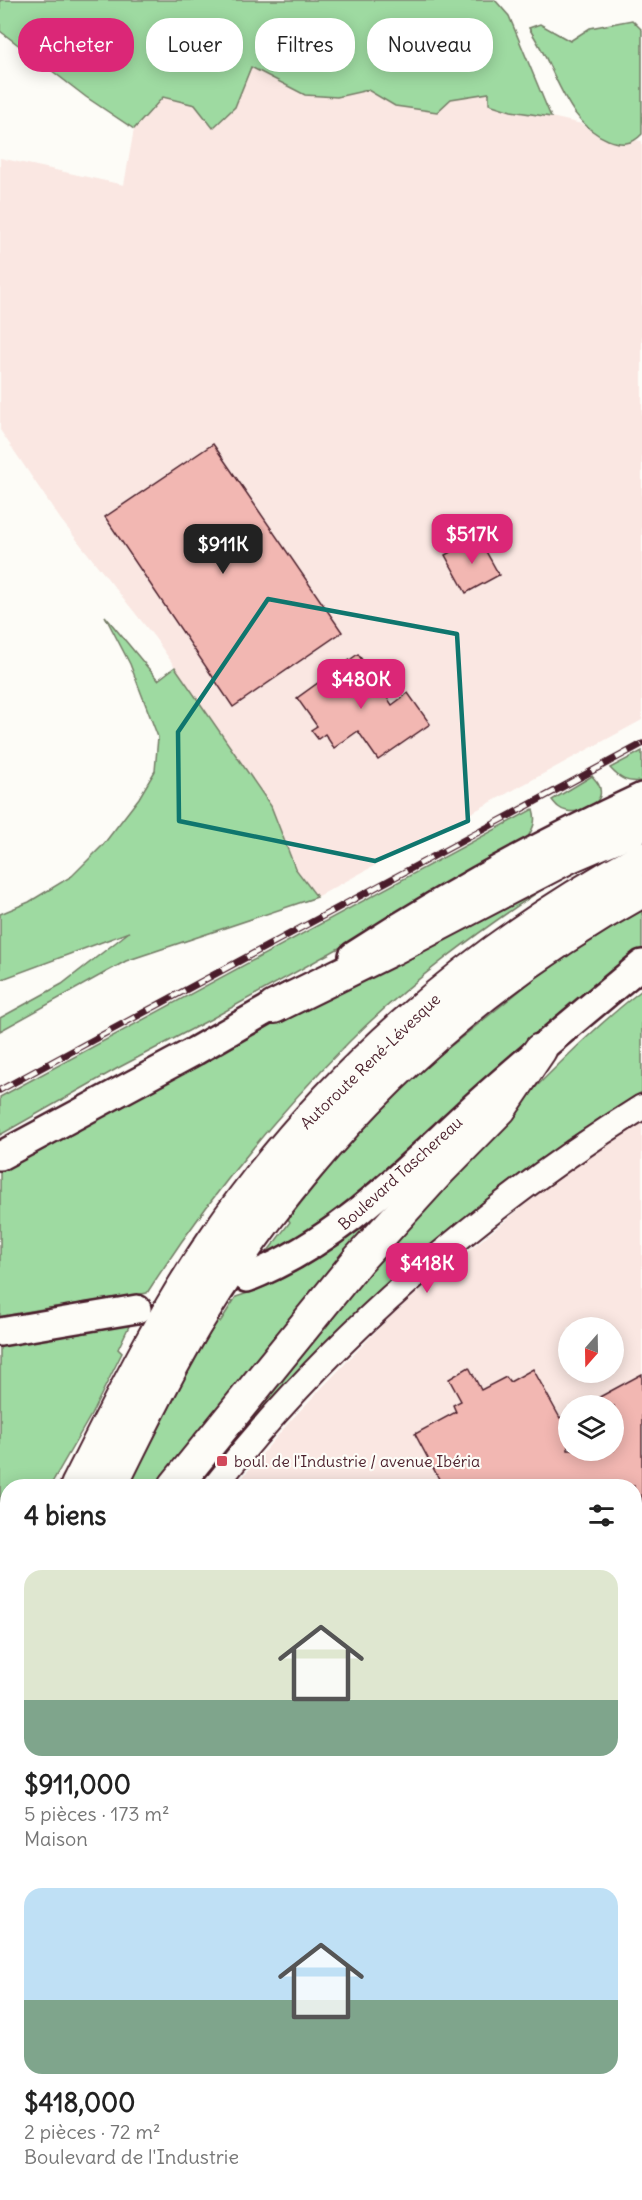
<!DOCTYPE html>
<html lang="fr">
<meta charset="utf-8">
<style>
:root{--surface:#fff;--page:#f6f6f6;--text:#222;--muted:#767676;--accent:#db2777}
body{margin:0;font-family:Delius,sans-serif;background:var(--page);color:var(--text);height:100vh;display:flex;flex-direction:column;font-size:22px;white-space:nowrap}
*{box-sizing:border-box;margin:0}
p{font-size:20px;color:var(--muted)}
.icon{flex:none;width:33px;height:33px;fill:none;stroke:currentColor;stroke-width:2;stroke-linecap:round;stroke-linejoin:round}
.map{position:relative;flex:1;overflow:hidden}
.panel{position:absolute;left:0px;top:1479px;width:642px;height:722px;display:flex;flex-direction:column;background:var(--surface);border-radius:24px 24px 0 0;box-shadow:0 3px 15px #0003}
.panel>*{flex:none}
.top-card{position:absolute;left:18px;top:18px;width:606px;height:54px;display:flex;gap:12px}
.needle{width:39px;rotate:200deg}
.fabs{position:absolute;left:558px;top:1317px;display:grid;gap:12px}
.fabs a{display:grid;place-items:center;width:66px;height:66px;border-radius:50%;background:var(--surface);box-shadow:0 3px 15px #0003;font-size:30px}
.price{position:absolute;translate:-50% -51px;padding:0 14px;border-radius:12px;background:var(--accent);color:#fff;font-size:20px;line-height:39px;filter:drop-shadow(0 2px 3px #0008)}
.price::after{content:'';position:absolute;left:50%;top:36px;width:18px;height:14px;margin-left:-9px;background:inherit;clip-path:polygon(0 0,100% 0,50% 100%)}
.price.selected{background:#222;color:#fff}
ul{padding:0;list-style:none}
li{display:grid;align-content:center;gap:12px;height:318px;padding:0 24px}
li span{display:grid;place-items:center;height:186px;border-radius:18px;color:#555}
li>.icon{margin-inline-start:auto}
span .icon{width:108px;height:108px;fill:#fffc;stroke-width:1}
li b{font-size:26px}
h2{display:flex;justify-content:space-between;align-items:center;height:72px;padding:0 24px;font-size:26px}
.pill{padding:0 21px;border-radius:24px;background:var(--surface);box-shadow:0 3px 15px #0003;font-size:21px;line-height:54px}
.pill.selected{background:var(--accent);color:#fff}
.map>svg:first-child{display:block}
</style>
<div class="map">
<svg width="642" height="2200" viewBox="0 0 642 2200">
<rect width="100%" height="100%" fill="#fdfcf7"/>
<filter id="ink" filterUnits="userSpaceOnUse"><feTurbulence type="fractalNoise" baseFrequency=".0167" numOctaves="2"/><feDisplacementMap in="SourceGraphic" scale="12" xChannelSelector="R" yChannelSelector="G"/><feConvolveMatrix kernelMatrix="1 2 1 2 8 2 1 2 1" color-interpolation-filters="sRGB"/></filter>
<g filter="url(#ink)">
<g fill="#fae7e2" fill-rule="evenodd">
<path d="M251 67 305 95 337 97 368 90 395 106 490 93 551 117 582 124 597 135 620 144 636 140 642 141V720L317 897 296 868 271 806 155 638 61 520 0 430V158L124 185 134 129 163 97 195 105 213 127 235 107Z"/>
<path d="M642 1121V2200H612L608 2193H634V1486H235L290 1421 387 1320 433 1279 576 1164ZM568 1328H614V1372H568ZM568 1406H614V1450H568Z"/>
</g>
<g fill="#9edaa1" stroke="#747c66" stroke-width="1.5">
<path d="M0 0H495L509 16 551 117 511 111 489 104V93L451 99 437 112 395 106 368 90 337 97 305 95 251 67 235 107 213 128 195 105 163 97 134 129 86 97 0 31Z"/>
<path d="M632 20 642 30V134C632 145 621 145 608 140 577 127 565 98 551 69 545 55 537 41 529 28L540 24 570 41 590 28Z"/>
<path d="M105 616 158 680 175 667 271 806 295 868 317 897 126 961 0 1031V1018L62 984 129 932 0 980V914L29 902 72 876 103 845 139 798 155 771 158 737 130 664Z"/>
<path d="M642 751V781C627 783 620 779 610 768Z"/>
<path d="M592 776C595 780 600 784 600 789 604 804 579 814 567 811 560 810 556 805 552 800Z"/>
<path d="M533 809C537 822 533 829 526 840L402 913 211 1019 118 1068 0 1135V1097Z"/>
<path d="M548 879 550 884C479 931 410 981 350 1041 274 1117 205 1203 147 1293 98 1302 48 1306 0 1317V1168L265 1026Z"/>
<path d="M642 909V952L373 1188 286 1246 265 1255 290 1222 288 1219 349 1143 416 1074 533 980 580 947Z"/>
<path d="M642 990V1092C571 1136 501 1184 439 1239 373 1298 311 1361 250 1425L243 1423C331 1313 420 1204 519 1104 558 1065 598 1024 642 990Z"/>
<path d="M433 1159 163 1486H129L185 1378 217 1321 220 1322 236 1297C319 1272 372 1218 433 1159Z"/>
<path d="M131 1322 118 1349 122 1353 91 1415 50 1486H8L7 1558 0 1570V1346L77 1334Z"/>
<path d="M2 1859H8V2193H174L173 2200H0V1864Z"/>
<path d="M306 2193H434L422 2200H293Z"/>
<path d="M456 2193H579L582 2200H460Z"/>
</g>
<g fill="#f2b7b2" stroke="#4a1f2b" stroke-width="1.5">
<path d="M213 444 342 632 233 707 105 517Z"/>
<path d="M478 537 499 575 466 593 445 555Z"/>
<path d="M358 654 392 705 408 693 430 724 378 760 358 731 334 748 325 734 318 739 311 730 317 726 297 698Z"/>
<path d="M469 1367 481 1390 506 1377 510 1382 533 1369 560 1418 568 1413V1450H614V1406H583L642 1374V1672L634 1676V1486H426L439 1479 415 1434 456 1412 453 1405 461 1401 449 1379Z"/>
<path d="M642 1863V1900L634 1886V1867Z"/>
<path d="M262 2193H306L293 2200H266Z"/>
</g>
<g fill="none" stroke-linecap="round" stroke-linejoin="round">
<g stroke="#4a1f2b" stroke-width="22">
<g id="street">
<path d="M634 2107 642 2103"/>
<path d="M593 2193 597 2200"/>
</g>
</g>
<g stroke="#4a1f2b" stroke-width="28">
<g id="secondary">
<path d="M215 1486C330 1338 483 1206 642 1107"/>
<path d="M0 1821 8 1806"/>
</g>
</g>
<g stroke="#4a1f2b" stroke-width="32">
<g id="primary">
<path d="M353 956C445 896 543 843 642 797"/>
<path d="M0 1156 195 1051 291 996"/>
<path d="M247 1278C341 1240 402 1173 475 1106 529 1057 586 1011 642 964"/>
<path d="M0 1332 137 1309"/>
</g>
</g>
<g stroke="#4a1f2b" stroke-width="36">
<g id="highway">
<path d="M274 1007 392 949 570 856 642 825"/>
<path d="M77 1486C119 1403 160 1318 213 1241 322 1081 472 949 642 858"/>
<path d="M111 1486C138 1432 164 1377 195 1325 304 1144 456 993 642 891"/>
<path d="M175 1486 359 1259 440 1170 500 1109 540 1050"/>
<path d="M0 1642 8 1627"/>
<path d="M0 1714 8 1698"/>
<path d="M0 1742 8 1730"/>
</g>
</g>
<use href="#street" stroke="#fdfcf7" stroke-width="18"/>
<use href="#secondary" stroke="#fdfcf7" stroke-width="24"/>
<use href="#primary" stroke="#fdfcf7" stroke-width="27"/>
<use href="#highway" stroke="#fdfcf7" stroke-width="32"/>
<g stroke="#4a1f2b" stroke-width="7">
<path id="rail" d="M0 1090 642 744"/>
</g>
<use href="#rail" stroke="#fdfcf7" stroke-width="4.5" stroke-dasharray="14" stroke-linecap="butt"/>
</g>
</g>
<path fill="none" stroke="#0f766e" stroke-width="4.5" stroke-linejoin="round" d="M268 599 457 634 468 821 375 861 179 821 178 732Z"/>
<rect fill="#d1495b" stroke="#fdfcf7" stroke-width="2" x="216" y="1455" width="12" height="12" rx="3"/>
<g text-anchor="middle" stroke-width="4.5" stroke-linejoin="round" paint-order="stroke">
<g font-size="16" fill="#4a1f2b" stroke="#fdfcf7">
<text transform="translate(370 1061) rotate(-44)" y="6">Autoroute René-Lévesque</text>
<text transform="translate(400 1173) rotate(-42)" y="6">Boulevard Taschereau</text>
</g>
<g font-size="16" fill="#4a1f2b" stroke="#fdfcf7" text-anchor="start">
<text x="234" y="1467">boul. de l'Industrie / avenue Ibéria</text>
</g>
</g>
</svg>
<div class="fabs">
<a><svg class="needle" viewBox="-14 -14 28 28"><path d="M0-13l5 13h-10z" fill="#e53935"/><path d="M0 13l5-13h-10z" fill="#767676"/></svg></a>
<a><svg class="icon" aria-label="layers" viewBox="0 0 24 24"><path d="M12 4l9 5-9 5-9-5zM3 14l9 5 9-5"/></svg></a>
</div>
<b class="price" style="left:472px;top:565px">$517K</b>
<b class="price selected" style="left:223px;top:575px">$911K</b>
<b class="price" style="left:361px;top:710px">$480K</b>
<b class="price" style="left:427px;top:1294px">$418K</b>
<div class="top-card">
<a class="pill selected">Acheter</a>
<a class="pill">Louer</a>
<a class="pill">Filtres</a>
<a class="pill">Nouveau</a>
</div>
<section class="panel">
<h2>4 biens<svg class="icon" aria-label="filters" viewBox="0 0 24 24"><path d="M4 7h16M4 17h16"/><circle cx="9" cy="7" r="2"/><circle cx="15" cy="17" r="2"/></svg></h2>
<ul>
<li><span style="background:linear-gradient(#dfe7d0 70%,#7fa58c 0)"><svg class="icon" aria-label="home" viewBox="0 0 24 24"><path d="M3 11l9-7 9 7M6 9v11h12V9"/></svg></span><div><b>$911,000</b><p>5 pièces · 173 m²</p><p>Maison</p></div></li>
<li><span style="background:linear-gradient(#bfe0f5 60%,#7fa58c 0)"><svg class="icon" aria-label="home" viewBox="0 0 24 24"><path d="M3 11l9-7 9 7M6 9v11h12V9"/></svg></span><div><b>$418,000</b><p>2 pièces · 72 m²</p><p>Boulevard de l'Industrie</p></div></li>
</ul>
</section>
</div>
